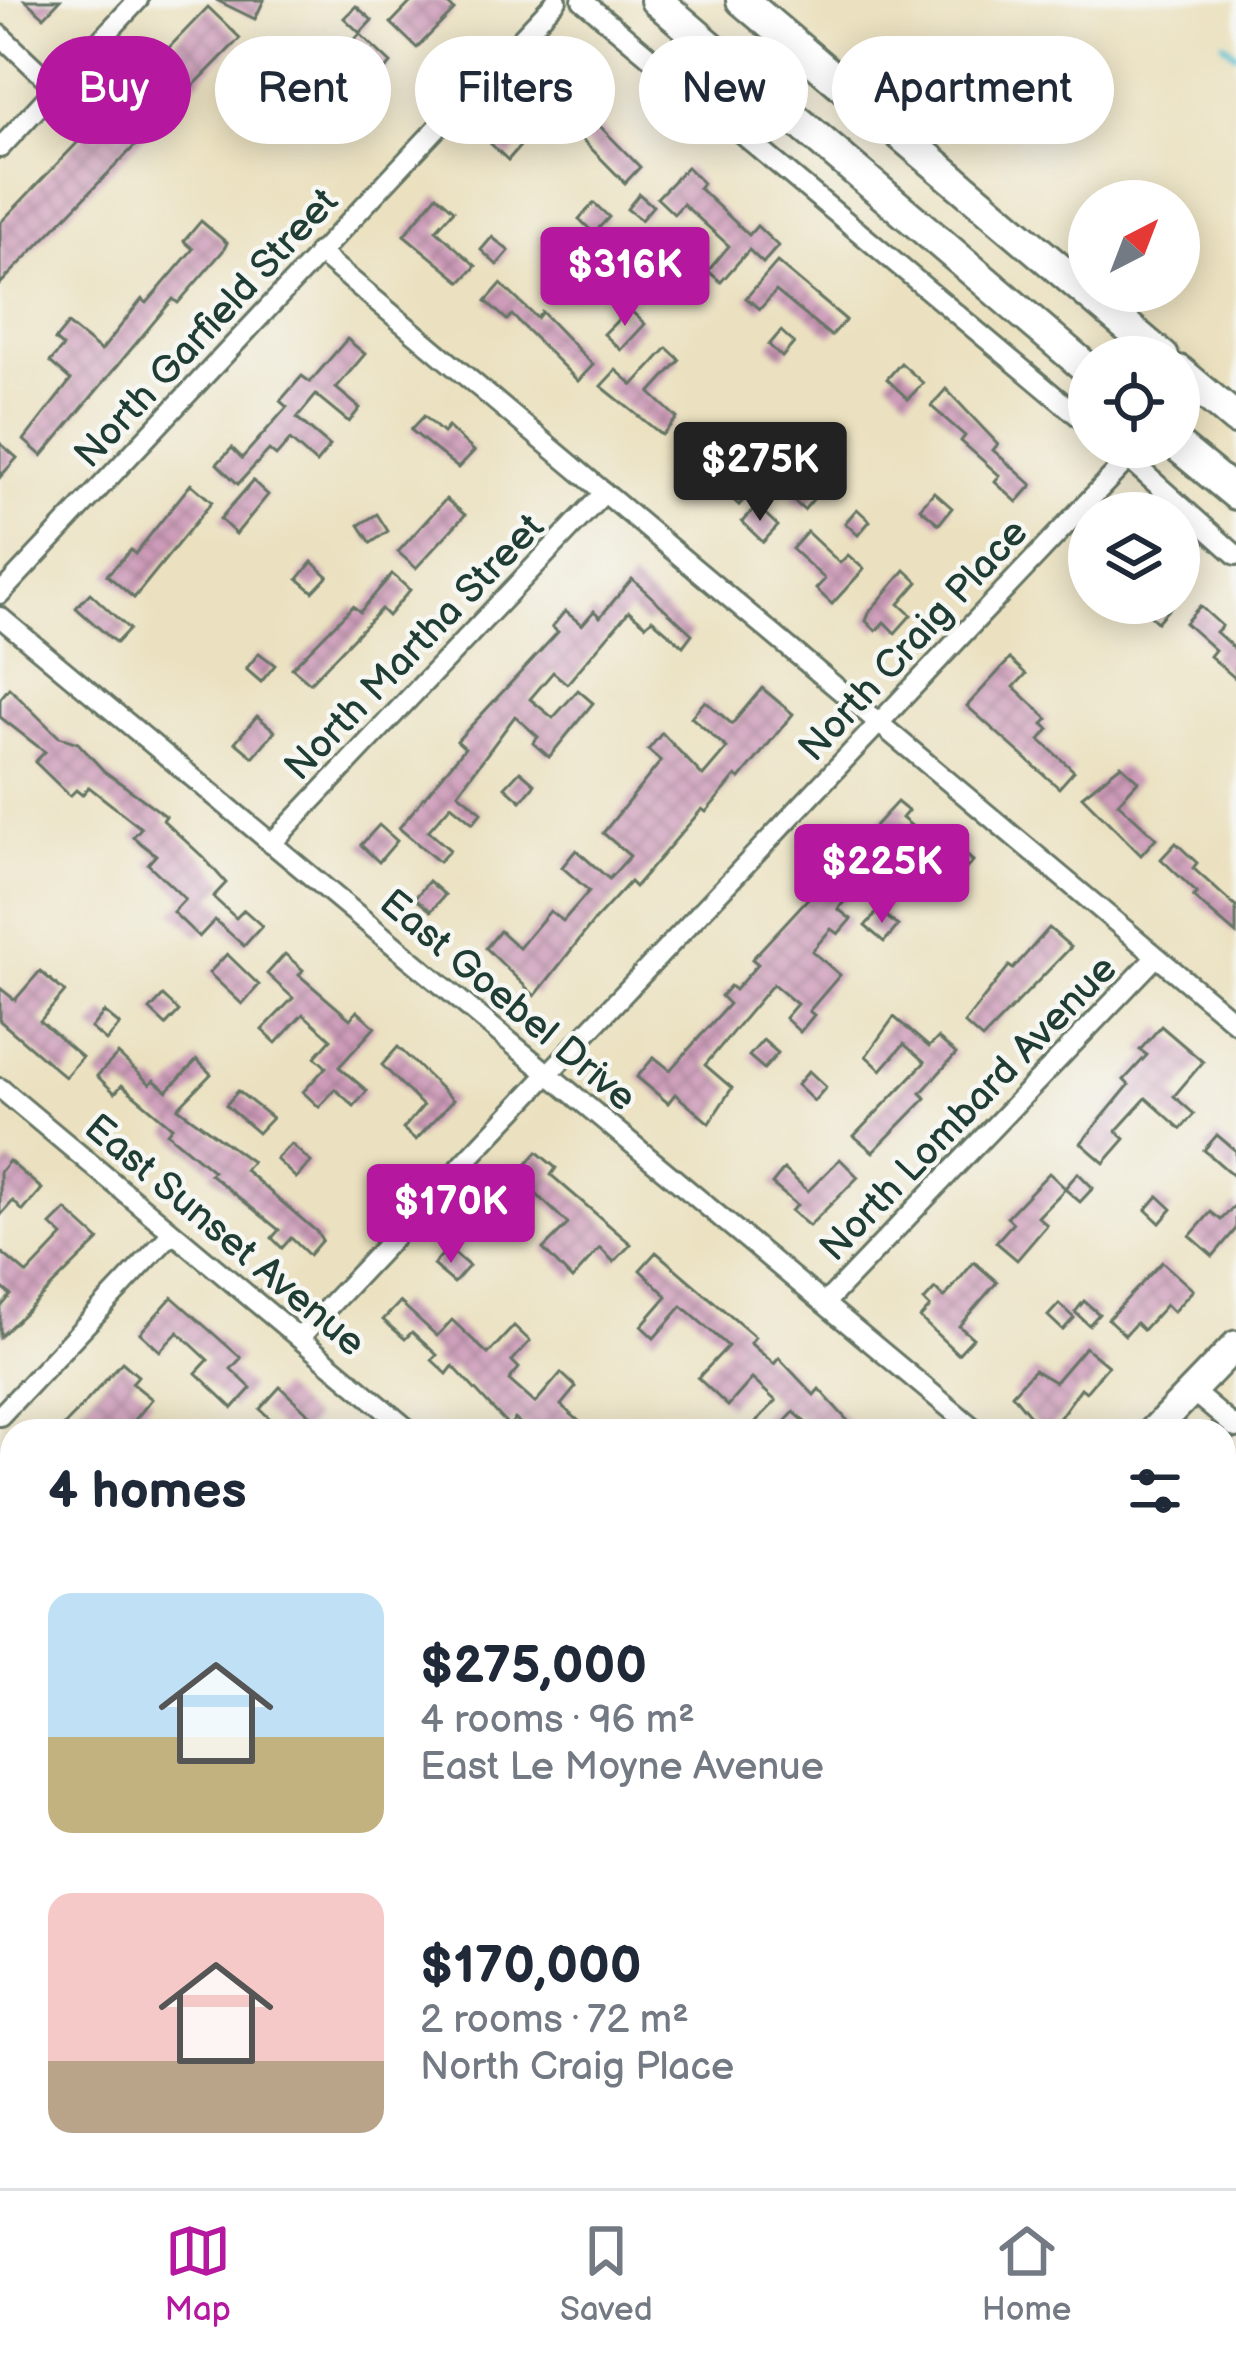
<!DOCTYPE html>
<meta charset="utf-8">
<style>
:root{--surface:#fff;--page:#f6f6f7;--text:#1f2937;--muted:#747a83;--line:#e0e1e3;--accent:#b5179e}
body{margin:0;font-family:"Balsamiq Sans",sans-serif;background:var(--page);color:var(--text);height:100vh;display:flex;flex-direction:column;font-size:45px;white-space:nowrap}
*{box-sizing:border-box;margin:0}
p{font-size:39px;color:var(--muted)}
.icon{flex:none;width:66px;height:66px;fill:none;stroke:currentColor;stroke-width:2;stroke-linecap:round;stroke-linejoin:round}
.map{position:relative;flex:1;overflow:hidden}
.details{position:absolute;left:0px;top:1419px;width:1236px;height:771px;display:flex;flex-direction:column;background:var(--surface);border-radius:36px 36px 0 0;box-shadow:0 6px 30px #0003}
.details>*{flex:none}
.top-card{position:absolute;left:36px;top:36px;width:1164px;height:108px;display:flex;gap:24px}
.needle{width:78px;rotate:42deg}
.buttons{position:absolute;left:1068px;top:180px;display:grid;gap:24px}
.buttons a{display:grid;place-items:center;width:132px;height:132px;border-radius:50%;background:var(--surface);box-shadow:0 6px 30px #0003;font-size:60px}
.price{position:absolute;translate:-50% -102px;padding:0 27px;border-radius:12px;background:var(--accent);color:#fff;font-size:39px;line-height:78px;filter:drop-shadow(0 3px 6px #0008)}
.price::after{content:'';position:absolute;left:50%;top:72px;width:36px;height:27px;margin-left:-18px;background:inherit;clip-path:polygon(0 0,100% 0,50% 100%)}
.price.active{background:#222;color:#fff}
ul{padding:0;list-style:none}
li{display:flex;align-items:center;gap:36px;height:300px;padding:0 48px}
li span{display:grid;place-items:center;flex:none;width:336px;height:240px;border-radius:24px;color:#555}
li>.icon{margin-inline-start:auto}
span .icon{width:144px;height:144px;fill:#fffc;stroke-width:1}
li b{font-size:51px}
h2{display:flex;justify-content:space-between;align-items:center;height:144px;padding:0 48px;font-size:51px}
.tag{padding:0 42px;border-radius:54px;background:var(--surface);box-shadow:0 6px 30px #0003;font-size:42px;line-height:108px}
.tag.active{background:var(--accent);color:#fff}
.menu{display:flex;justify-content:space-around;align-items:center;height:168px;border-top:3px solid var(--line);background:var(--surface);font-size:33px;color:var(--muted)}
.menu a{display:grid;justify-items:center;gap:6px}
.menu .active{color:var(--accent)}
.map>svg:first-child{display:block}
</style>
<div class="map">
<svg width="1236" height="2188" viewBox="0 0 1236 2188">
<defs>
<pattern id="building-cross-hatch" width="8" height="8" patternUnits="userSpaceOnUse" patternTransform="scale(3)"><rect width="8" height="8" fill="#ce9bb9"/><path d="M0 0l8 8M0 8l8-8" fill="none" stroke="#a78097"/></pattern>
</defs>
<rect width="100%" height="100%" fill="#f6f6f2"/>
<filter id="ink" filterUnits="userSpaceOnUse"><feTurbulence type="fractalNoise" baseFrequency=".00833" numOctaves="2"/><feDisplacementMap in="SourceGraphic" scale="24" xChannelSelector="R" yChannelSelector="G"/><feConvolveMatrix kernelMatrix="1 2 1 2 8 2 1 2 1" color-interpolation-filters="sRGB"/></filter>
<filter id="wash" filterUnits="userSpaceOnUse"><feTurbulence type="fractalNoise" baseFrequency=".004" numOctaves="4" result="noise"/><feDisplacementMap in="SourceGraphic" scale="48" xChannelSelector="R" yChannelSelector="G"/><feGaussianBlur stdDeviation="2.7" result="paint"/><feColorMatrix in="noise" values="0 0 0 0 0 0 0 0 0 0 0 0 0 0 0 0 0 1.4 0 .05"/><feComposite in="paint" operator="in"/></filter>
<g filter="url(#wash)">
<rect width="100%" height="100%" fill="#ebe1c0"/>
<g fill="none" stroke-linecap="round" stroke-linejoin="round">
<path stroke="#56c1d1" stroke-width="6" d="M1224 43 1236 54"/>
</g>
<g id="blocks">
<g fill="url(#building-cross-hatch)">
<path d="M25 0H60L44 17Z"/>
<path d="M216 0H264L255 19Z"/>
<path d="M413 0H443L454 10 417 48 391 23Z"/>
<path d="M356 6 372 20 360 33 344 18Z"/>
<path d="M208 7 240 38 0 284V223Z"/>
<path d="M360 34 391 63 333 132 309 112 330 89 338 96 359 72 340 55Z"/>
<path d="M530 100 547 115 508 160 491 144Z"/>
<path d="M592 118 640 167 625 183 577 134Z"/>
<path d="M687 167 703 183 699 188 749 235 757 226 778 246 763 263 749 250 721 282 708 271 729 246 683 204 674 214 657 198Z"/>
<path d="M639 194 653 206 641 220 627 209Z"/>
<path d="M437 195 454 210 436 230 476 266 461 282 404 235Z"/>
<path d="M594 203 609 217 594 233 579 219Z"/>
<path d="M201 221 227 243 223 251 178 303 173 299 42 456 24 440 71 380 50 362 63 347 55 340 68 324 101 351 142 299 147 303 193 249 184 241Z"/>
<path d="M492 237 509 251 497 265 481 250Z"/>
<path d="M777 262 846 320 831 336 776 291 760 309 746 298Z"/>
<path d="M501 284 537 318 542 312 593 365 578 381 512 315 507 320 486 301Z"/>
<path d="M629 309 645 324 621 350 604 334Z"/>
<path d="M781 331 794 343 782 357 769 345Z"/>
<path d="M347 339 365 354 336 388 360 408 349 422 316 395 297 418 330 446 316 463 290 440 276 456 269 450 238 484 217 464 232 448 242 458 287 407 280 401 302 376 310 382Z"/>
<path d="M667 348 680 360 650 393 677 418 662 435 601 386 616 370 633 385Z"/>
<path d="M901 363 923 383 908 399 887 379Z"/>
<path d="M946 389 998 444 993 450 1032 485 1017 502 995 482 1000 476 961 441 965 436 931 406Z"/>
<path d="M424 416 443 433 448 427 474 451 458 468 411 430Z"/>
<path d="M0 443 17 458 0 477Z"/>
<path d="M691 445 712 464 697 481 675 461Z"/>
<path d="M778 447 792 458 780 472 767 461Z"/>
<path d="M732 469 754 488 739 505 717 485Z"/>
<path d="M253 481 268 495 236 534 220 519Z"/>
<path d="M191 484 212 502 134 598 107 575 131 550 135 554Z"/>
<path d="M803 485 816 496 804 510 791 499Z"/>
<path d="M934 492 952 508 939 524 920 508Z"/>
<path d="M446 499 465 515 416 568 398 552Z"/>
<path d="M757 506 778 526 763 542 742 522Z"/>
<path d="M857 509 870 521 858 535 845 523Z"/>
<path d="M377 514 388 531 371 543 359 525Z"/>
<path d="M807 532 840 563 848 555 864 569 832 604 816 589 825 579 792 549Z"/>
<path d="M312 562 328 576 313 592 298 579Z"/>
<path d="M905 570 918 582 899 604 911 615 895 633 884 622 876 631 866 621 870 611Z"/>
<path d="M392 574 410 590 388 616 381 609 310 683 292 668 353 606 360 612Z"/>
<path d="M632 579 692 634 683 646 652 619 646 625 629 611 567 684 553 672 530 699 553 718 578 690 593 703 549 757 533 743 538 737 515 716 458 793 482 812 473 823 451 805 428 831 450 850 439 862 399 828 465 748 457 741 558 632 552 627 565 611 582 625 594 611 600 617Z"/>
<path d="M90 593 129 629 116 643 76 608Z"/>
<path d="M1137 603H1174L1157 622Z"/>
<path d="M1200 606 1222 626 1216 632 1236 650V679L1210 656 1215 650 1185 623Z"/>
<path d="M259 653 275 665 261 682 246 669Z"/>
<path d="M1010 659 1026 674 1014 687 1048 719 1043 724 1049 729 1040 740 1074 771 1059 788 967 706Z"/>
<path d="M9 688 59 737 78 743 104 771 166 816 163 820 204 858 226 883 213 897 236 918 244 910 262 926 244 946 215 920 199 937 173 912 185 899 148 864 156 855 133 837 141 828 89 787 82 795 76 790 70 796 35 762 45 752 0 717V699Z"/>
<path d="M762 688 793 714 740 779 736 776 706 812 702 809 635 887 630 882 594 921 535 996 486 948 500 931 519 948 550 911 563 921 589 891 562 867 576 850 609 879 630 856 603 833 661 761 648 750 662 733 703 776 727 748 691 717 705 701 732 724Z"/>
<path d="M257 716 275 731 253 757 235 742Z"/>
<path d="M1121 765 1138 781 1118 803 1156 838 1141 855 1082 796Z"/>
<path d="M520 771 535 784 521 801 505 787Z"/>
<path d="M897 802 908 811 902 818 933 844 920 860 900 845 875 874 898 894 885 910 857 886 838 909 851 919 838 934 831 929 812 951 840 975 809 1011 814 1015 800 1032 785 1018 797 1004 773 984 705 1065 732 1088 709 1123 675 1094 668 1103 637 1077 654 1057 670 1070 729 1004 721 996 730 986 735 990 758 964 752 959Z"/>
<path d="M379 825 397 841 379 862 361 845Z"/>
<path d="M1176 843 1197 863 1193 868 1236 907V934L1193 897 1197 893 1161 859Z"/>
<path d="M958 848 973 861 959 877 944 864Z"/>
<path d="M429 881 445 895 431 911 415 898Z"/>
<path d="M879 910 898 926 884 942 865 926Z"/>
<path d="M1049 928 1071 947 982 1039 964 1023 1009 966 1013 969Z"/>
<path d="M227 954 259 985 242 1004 209 973Z"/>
<path d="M285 954 303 970 299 975 350 1019 357 1011 375 1027 339 1067 367 1091 354 1106 335 1089 319 1107 303 1092 326 1067 315 1057 331 1039 303 1014 276 1043 262 1030 293 998 267 974Z"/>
<path d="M40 971 65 992 40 1021 82 1057 65 1077 0 1021V988L15 1000Z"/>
<path d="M163 996 179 1011 166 1025 150 1010Z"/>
<path d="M104 1012 120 1025 106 1041 91 1028Z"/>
<path d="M894 1017 929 1047 938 1038 956 1054 921 1093 926 1098 873 1152 854 1136 925 1062 904 1044 881 1070 866 1056Z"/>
<path d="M1161 1026 1203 1062 1174 1096 1194 1114 1181 1129 1146 1098 1116 1131 1125 1139 1104 1163 1081 1143 1129 1085 1124 1080 1147 1055 1140 1050Z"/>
<path d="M763 1040 778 1053 764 1069 749 1056Z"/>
<path d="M398 1047 453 1100 416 1140 403 1129 423 1106 382 1065Z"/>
<path d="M118 1054 150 1084 154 1080 167 1091 197 1060 211 1074 178 1108 252 1162 245 1170 317 1232 322 1240 309 1255 291 1238 282 1248 272 1238 279 1230 210 1174 213 1171 167 1133 172 1127 122 1085 115 1093 97 1076Z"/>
<path d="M809 1071 826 1087 814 1101 797 1085Z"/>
<path d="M238 1091 272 1118 258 1133 226 1105Z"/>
<path d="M1217 1135 1236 1151V1178L1204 1150Z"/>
<path d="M291 1144 311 1162 296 1178 276 1159Z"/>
<path d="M537 1152 556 1168 551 1175 631 1244 614 1262 600 1248 572 1279 543 1249 568 1224 535 1193 511 1221 492 1204Z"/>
<path d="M840 1159 858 1177 809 1226 791 1211 797 1205 772 1184 784 1169 808 1191Z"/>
<path d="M9 1161 42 1189 23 1211 13 1201 0 1216V1172Z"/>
<path d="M1049 1173 1065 1188 1078 1173 1093 1188 1080 1202 1065 1189 1038 1217 1047 1225 1017 1260 996 1242 1013 1223 1007 1217Z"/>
<path d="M1158 1196 1172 1209 1160 1223 1146 1210Z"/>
<path d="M1236 1204V1229L1213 1256 1190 1236 1211 1212 1221 1220Z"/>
<path d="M66 1210 99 1240 0 1337V1308L11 1295 0 1286V1251L27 1274 63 1236 51 1225Z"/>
<path d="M448 1248 469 1266 454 1283 433 1265Z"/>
<path d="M656 1252 755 1337 750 1343 774 1364 779 1358 814 1395 819 1389 857 1431H815L794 1412 776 1431H747L776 1401 752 1379 728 1406 698 1378 728 1346 682 1306 654 1338 641 1326 667 1296 640 1270Z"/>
<path d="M974 1262 997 1282 959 1326 973 1338 958 1354 920 1318 930 1307 924 1301 935 1289 944 1298Z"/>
<path d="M1162 1262 1193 1290 1173 1312 1166 1305 1143 1330 1136 1323 1125 1335 1108 1319Z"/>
<path d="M172 1297 241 1358 231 1369 251 1388 233 1408 196 1373 208 1360 178 1332 160 1351 140 1333Z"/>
<path d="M1084 1301 1099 1314 1089 1325 1075 1312Z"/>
<path d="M400 1302 437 1336 452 1320 488 1354 514 1326 530 1341 512 1361 519 1368 509 1380 535 1403 561 1373 576 1387 561 1405 590 1431H529L515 1419 509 1426 453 1366 447 1374 432 1360 437 1355 412 1332 405 1339 383 1320Z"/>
<path d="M1059 1304 1074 1318 1063 1330 1048 1316Z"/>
<path d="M1085 1347 1108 1366 1086 1392 1081 1388 1050 1431H1043L1012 1394 1034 1370 1055 1382Z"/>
<path d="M122 1362 138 1376 132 1383 152 1399 126 1431H72L65 1425Z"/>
<path d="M280 1387 314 1419 304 1431H283L260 1409Z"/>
</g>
</g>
</g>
<g filter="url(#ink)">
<use href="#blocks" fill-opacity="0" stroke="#667665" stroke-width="3"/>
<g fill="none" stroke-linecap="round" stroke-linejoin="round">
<g stroke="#667665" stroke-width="24">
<g id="street">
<path d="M582 0 1089 425"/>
<path d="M0 35 56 88"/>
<path d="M0 148 138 0"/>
<path d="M318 252 1236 1023"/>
<path d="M1115 447 1236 555"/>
<path d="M0 594 557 0"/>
<path d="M0 617 977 1431"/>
<path d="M271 844 604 493"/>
<path d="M0 1088 410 1431"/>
<path d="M825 1303 1156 957"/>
<path d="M299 1338 1129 458"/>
<path d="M1192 1391 1236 1428"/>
<path d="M0 1416 172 1233"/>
<path d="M0 1827 12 1814"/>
<path d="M1224 1899 1236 1886"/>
<path d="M0 1998 12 2009"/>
<path d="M1224 2118 1236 2129"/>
<path d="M1224 2171 1236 2158"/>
<path d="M192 2178 203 2188"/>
<path d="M518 2178 529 2188"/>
<path d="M47 2188 57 2178"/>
<path d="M824 2188 833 2178"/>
<path d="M1208 2188 1217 2178"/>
</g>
</g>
<g stroke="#667665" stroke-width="33">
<g id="secondary">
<path d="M1153 1431 1236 1345"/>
<path d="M433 2188 443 2178"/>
</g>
</g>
<g stroke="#667665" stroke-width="36">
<g id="primary">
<path d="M656 0 1089 370"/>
<path d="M742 0 1163 357"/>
<path d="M1179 371 1236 419"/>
<path d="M1179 447 1236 494"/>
</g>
</g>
<use href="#street" stroke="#fff" stroke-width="18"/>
<use href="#secondary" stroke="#fff" stroke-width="27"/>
<use href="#primary" stroke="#fff" stroke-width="30"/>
</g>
</g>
<g text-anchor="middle" stroke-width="9" stroke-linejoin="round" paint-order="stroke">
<g font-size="39" fill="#1f3d34" stroke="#f6f6f2">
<text transform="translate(205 327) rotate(-47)" y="14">North Garfield Street</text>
<text transform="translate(912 639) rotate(-47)" y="14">North Craig Place</text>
<text transform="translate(413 646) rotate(-46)" y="14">North Martha Street</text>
<text transform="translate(509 999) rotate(40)" y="14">East Goebel Drive</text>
<text transform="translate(967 1107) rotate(-46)" y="14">North Lombard Avenue</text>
<text transform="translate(226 1234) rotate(40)" y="14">East Sunset Avenue</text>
</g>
</g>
</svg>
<div class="buttons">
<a><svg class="needle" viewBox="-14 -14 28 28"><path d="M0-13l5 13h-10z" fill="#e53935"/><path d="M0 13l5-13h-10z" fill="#747a83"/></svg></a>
<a><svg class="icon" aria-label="locate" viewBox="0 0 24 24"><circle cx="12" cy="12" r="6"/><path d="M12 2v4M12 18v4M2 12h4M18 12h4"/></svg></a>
<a><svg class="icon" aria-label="layers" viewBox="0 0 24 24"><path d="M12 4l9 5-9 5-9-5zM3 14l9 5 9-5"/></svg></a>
</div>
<b class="price" style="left:625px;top:329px">$316K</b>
<b class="price active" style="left:760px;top:524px">$275K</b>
<b class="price" style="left:882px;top:926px">$225K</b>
<b class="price" style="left:451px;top:1266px">$170K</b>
<div class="top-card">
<a class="tag active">Buy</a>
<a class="tag">Rent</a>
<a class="tag">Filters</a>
<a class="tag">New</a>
<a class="tag">Apartment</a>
</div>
<section class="details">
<h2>4 homes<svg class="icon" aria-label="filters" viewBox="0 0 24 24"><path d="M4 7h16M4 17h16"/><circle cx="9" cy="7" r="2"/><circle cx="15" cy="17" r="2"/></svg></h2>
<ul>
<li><span style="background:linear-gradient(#bfe0f5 60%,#c2b280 0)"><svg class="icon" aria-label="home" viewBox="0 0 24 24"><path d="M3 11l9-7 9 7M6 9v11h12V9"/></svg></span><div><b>$275,000</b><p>4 rooms · 96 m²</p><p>East Le Moyne Avenue</p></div></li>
<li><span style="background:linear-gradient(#f6c9c9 70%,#b9a48a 0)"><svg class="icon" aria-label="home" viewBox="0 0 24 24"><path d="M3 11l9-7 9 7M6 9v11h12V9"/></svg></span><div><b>$170,000</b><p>2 rooms · 72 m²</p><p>North Craig Place</p></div></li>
</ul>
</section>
</div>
<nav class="menu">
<a class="active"><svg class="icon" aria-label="map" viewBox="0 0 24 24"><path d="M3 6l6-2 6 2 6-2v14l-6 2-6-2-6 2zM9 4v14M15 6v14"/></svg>Map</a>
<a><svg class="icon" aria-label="saved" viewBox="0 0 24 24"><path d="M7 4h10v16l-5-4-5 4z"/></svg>Saved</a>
<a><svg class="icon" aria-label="home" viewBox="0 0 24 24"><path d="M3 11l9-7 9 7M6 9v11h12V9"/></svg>Home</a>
</nav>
